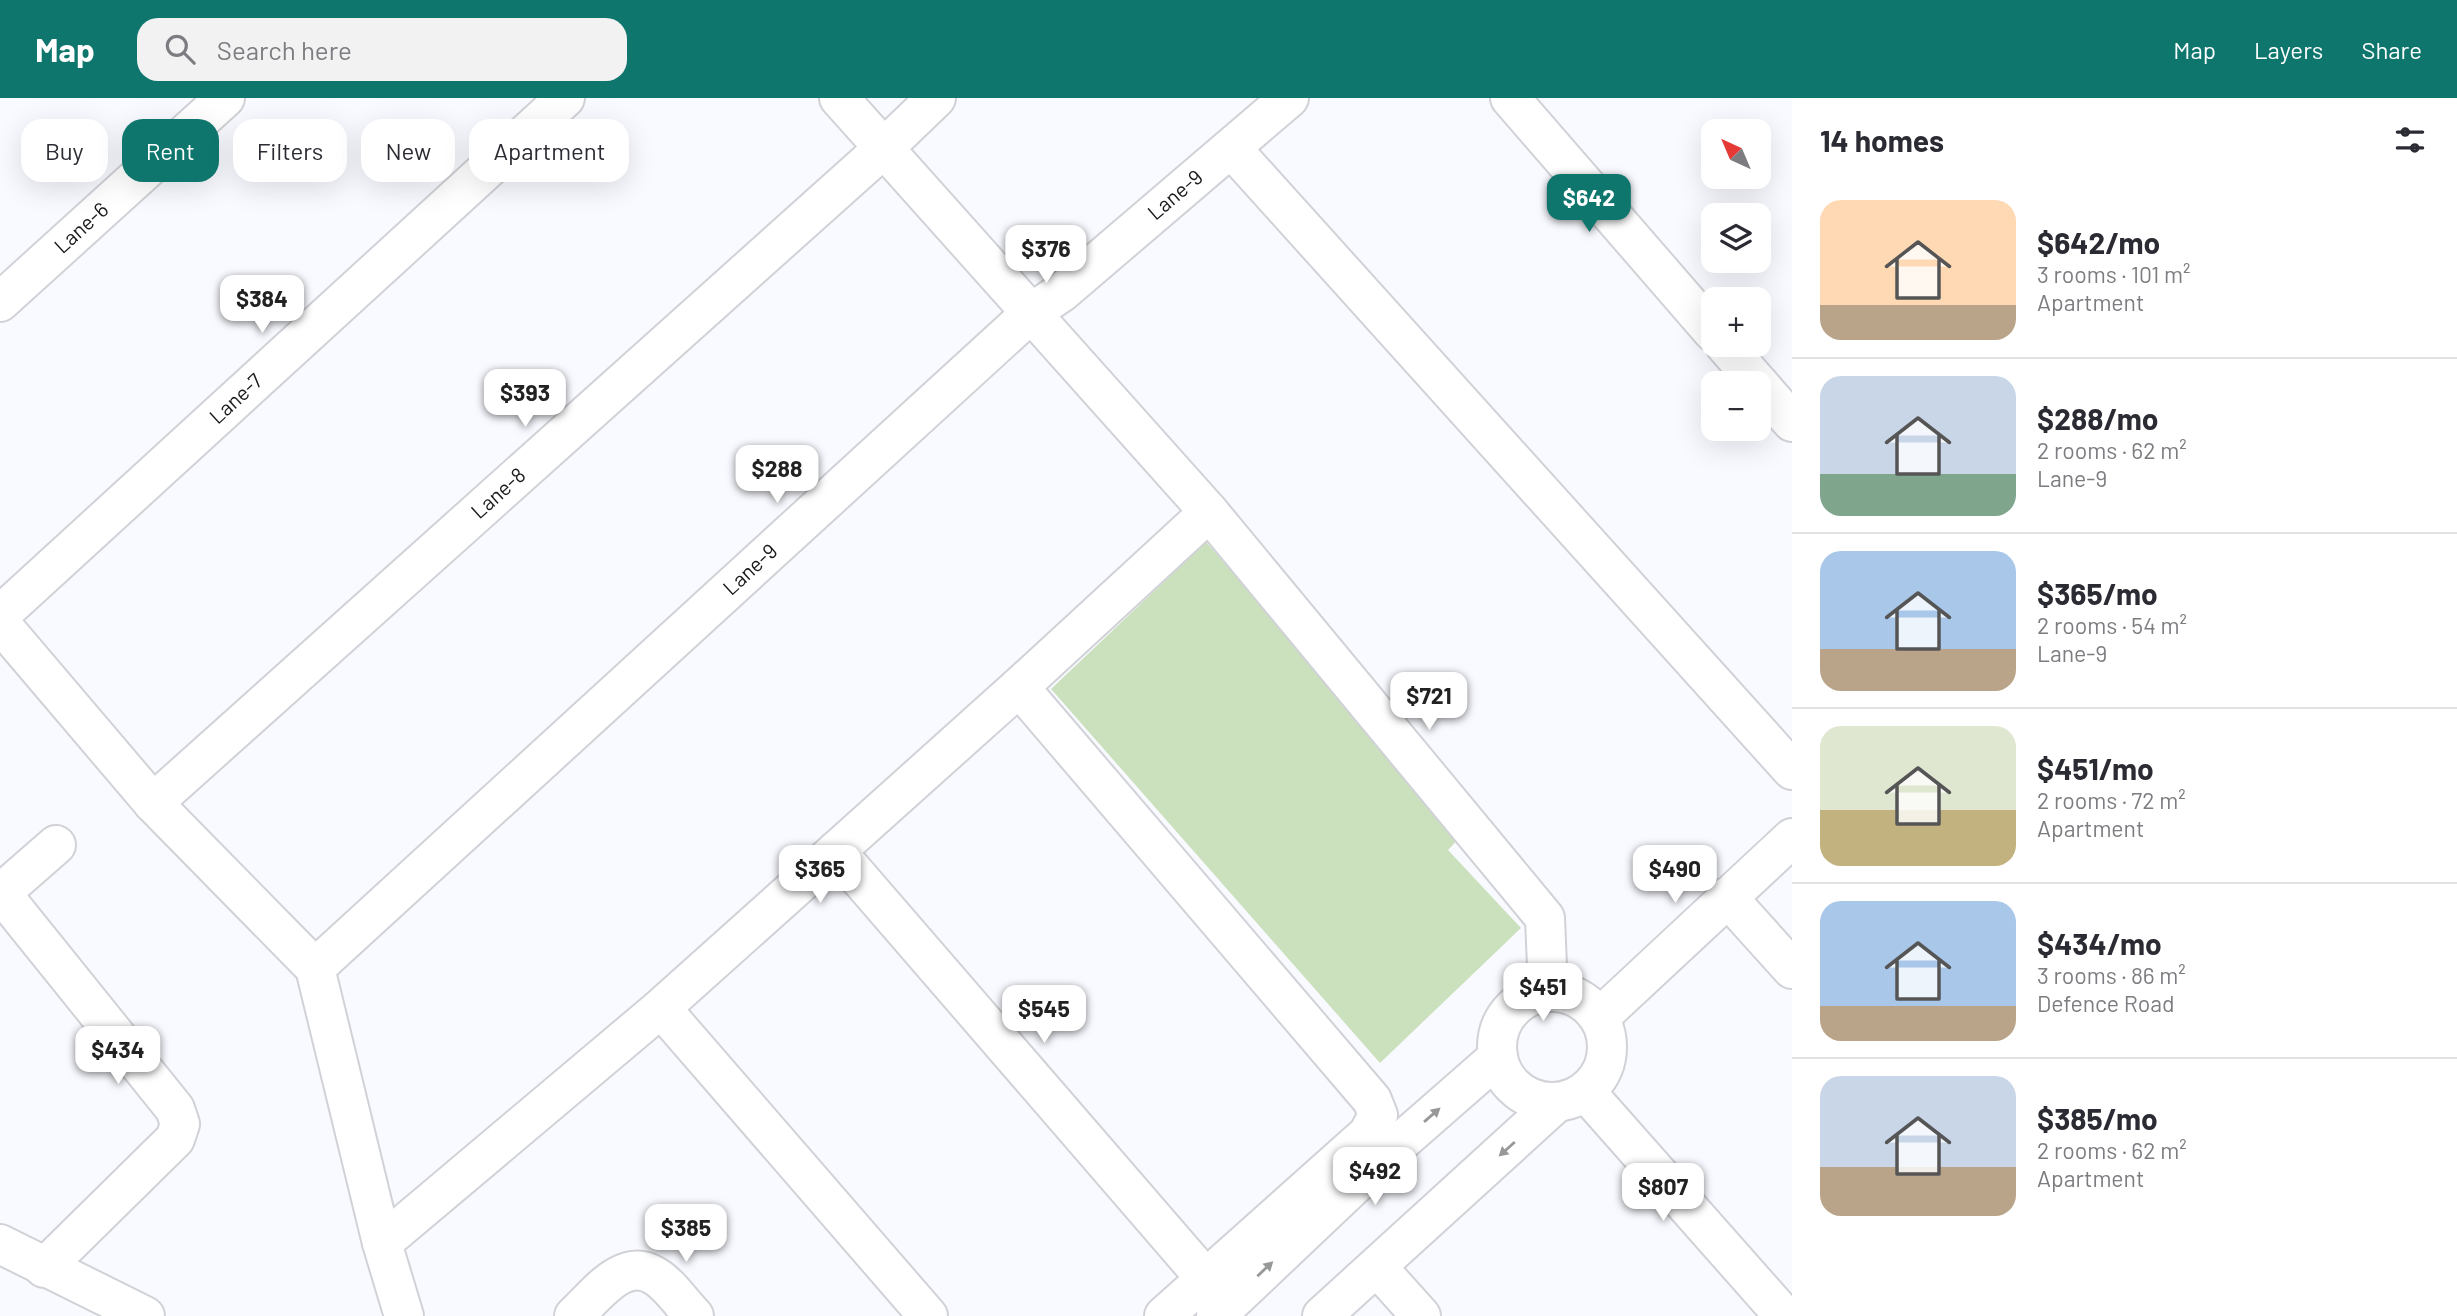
<!DOCTYPE html>
<meta charset="utf-8">
<style>
:root{--surface:#fff;--page:#f2f2f3;--text:#2b2b33;--muted:#7c7c81;--line:#e1e1e2;--accent:#0f766e}
body{margin:0;font-family:Barlow,sans-serif;background:var(--page);color:var(--text);height:100vh;display:flex;flex-direction:column;font-size:26px;white-space:nowrap}
*{box-sizing:border-box;margin:0}
p{font-size:23px;color:var(--muted)}
.icon{flex:none;width:38px;height:38px;fill:none;stroke:currentColor;stroke-width:2;stroke-linecap:round;stroke-linejoin:round}
.map{position:relative;flex:1;overflow:hidden}
.side{display:flex;flex-direction:column;background:var(--surface);width:665px}
.side>*{flex:none}
.hud{position:absolute;left:21px;top:21px;width:665px;height:63px;display:flex;gap:14px}
.needle{width:46px;rotate:316deg}
.buttons{position:absolute;left:1701px;top:21px;display:grid;gap:14px}
.buttons a{display:grid;place-items:center;width:70px;height:70px;border-radius:14px;background:var(--surface);box-shadow:0 7px 28px #0002;font-size:35px}
.price{position:absolute;translate:-50% -60px;padding:0 16px;border-radius:14px;background:#fff;color:#222;font-size:23px;line-height:46px;filter:drop-shadow(0 2px 4px #0008)}
.price::after{content:'';position:absolute;left:50%;top:42px;width:21px;height:16px;margin-left:-10px;background:inherit;clip-path:polygon(0 0,100% 0,50% 100%)}
.price.on{background:var(--accent);color:#fff}
ul{padding:0;list-style:none}
li{display:flex;align-items:center;gap:21px;height:175px;padding:0 28px}
li+li{border-top:2px solid var(--line)}
li span{display:grid;place-items:center;flex:none;width:196px;height:140px;border-radius:21px;color:#555}
li>.icon{margin-inline-start:auto}
span .icon{width:84px;height:84px;fill:#fffc;stroke-width:1}
li b{font-size:30px}
h2{display:flex;justify-content:space-between;align-items:center;height:84px;padding:0 28px;font-size:30px}
.pill{padding:0 24px;border-radius:21px;background:var(--surface);box-shadow:0 7px 28px #0002;font-size:24px;line-height:63px}
.pill.on{background:var(--accent);color:#fff}
header{display:flex;align-items:center;gap:42px;box-sizing:border-box;height:98px;padding:0 35px;background:var(--accent);color:#fff}
header strong{font-size:33px}
nav{display:flex;gap:38px;margin-inline-start:auto;font-size:24px}
.search{width:490px;height:63px;background:var(--page);display:flex;align-items:center;gap:18px;box-sizing:border-box;padding:0 24px;border-radius:21px;color:var(--muted);font-size:26px}
main{display:flex;flex:1;min-height:0}
.map>svg:first-child{display:block}
</style>
<header>
<strong>Map</strong>
<div class="search"><svg class="icon" aria-label="search" viewBox="0 0 24 24"><circle cx="10" cy="10" r="6"/><path d="M15 15l6 6"/></svg>Search here</div>
<nav><a>Map</a><a>Layers</a><a>Share</a></nav>
</header>
<main>
<div class="map">
<svg width="1792" height="1218" viewBox="0 0 1792 1218">
<rect width="100%" height="100%" fill="#f9faff"/>
<path fill="#cbe0bc" d="M1206 444 1463 736 1448 752 1521 830 1380 965 1051 591Z"/>
<g fill="none" stroke-linecap="round" stroke-linejoin="round">
<g stroke="#d0d2d7" stroke-width="42">
<g id="minor">
<path d="M839 0 1209 414 1545 820 1548 893"/>
<path d="M1510 0 1713 234"/>
<path d="M1232 51 1792 672"/>
<path id="s1" d="M0 204 225 0"/>
<path d="M1725 247 1758 285"/>
<path d="M1759 286 1792 324"/>
<path id="s2" d="M0 517 565 0"/>
<path d="M0 525 153 705 315 870 382 1145 404 1218"/>
<path d="M1019 589 1372 1002 1378 1017 1368 1036 1164 1218"/>
<path id="s3" d="M153 705 884 50 936 0"/>
<path d="M836 753 1206 1181"/>
<path d="M1 795 175 1011 180 1026 175 1041 44 1170"/>
<path d="M0 796 56 747"/>
<path d="M1727 799 1792 871"/>
<path id="s4" d="M315 870 1031 215 1062 194 1289 0"/>
<circle cx="1552" cy="949" r="55"/>
<path d="M661 910 928 1218"/>
<path d="M1600 919 1792 740"/>
<path d="M1585 993 1784 1218"/>
<path d="M382 1145 661 910 1019 589 1209 414"/>
<path d="M0 1146 145 1218"/>
<path d="M1377 1169 1421 1218"/>
<path d="M574 1218C596 1198 623 1158 655 1178 670 1187 682 1206 694 1218"/>
<path d="M1216 1218 1386 1057 1498 959"/>
<path d="M1322 1218 1557 1004"/>
</g>
</g>
<use href="#minor" stroke="#fff" stroke-width="38"/>
</g>
<defs><path id="oneway-solid" d="M-6-.8H1V-3.2L6.5 0L1 3.2V.8H-6Z" transform="scale(1.75)"/></defs>
<g fill="#979898">
<use href="#oneway-solid" transform="translate(1432 1017) rotate(-41)"/>
<use href="#oneway-solid" transform="translate(1507 1051) rotate(138)"/>
<use href="#oneway-solid" transform="translate(1265 1171) rotate(-43)"/>
</g>
<g text-anchor="middle" stroke-width="5" stroke-linejoin="round" paint-order="stroke">
<g font-size="21" fill="#18191a" stroke="#fff">
<text dy="7" stroke="none"><textPath href="#s4" startOffset="1157">Lane-9</textPath></text>
<text dy="7" stroke="none"><textPath href="#s1" startOffset="110">Lane-6</textPath></text>
<text dy="7" stroke="none"><textPath href="#s2" startOffset="320">Lane-7</textPath></text>
<text dy="7" stroke="none"><textPath href="#s3" startOffset="464">Lane-8</textPath></text>
<text dy="7" stroke="none"><textPath href="#s4" startOffset="590">Lane-9</textPath></text>
</g>
</g>
</svg>
<div class="buttons">
<a><svg class="needle" viewBox="-14 -14 28 28"><path d="M0-13l5 13h-10z" fill="#e53935"/><path d="M0 13l5-13h-10z" fill="#7c7c81"/></svg></a>
<a><svg class="icon" aria-label="layers" viewBox="0 0 24 24"><path d="M12 4l9 5-9 5-9-5zM3 14l9 5 9-5"/></svg></a>
<a>+</a>
<a>−</a>
</div>
<b class="price on" style="left:1589px;top:136px">$642</b>
<b class="price" style="left:1046px;top:187px">$376</b>
<b class="price" style="left:262px;top:237px">$384</b>
<b class="price" style="left:525px;top:331px">$393</b>
<b class="price" style="left:777px;top:407px">$288</b>
<b class="price" style="left:1429px;top:634px">$721</b>
<b class="price" style="left:820px;top:807px">$365</b>
<b class="price" style="left:1675px;top:807px">$490</b>
<b class="price" style="left:1543px;top:925px">$451</b>
<b class="price" style="left:1044px;top:947px">$545</b>
<b class="price" style="left:118px;top:988px">$434</b>
<b class="price" style="left:1375px;top:1109px">$492</b>
<b class="price" style="left:1663px;top:1125px">$807</b>
<b class="price" style="left:686px;top:1166px">$385</b>
<div class="hud">
<a class="pill">Buy</a>
<a class="pill on">Rent</a>
<a class="pill">Filters</a>
<a class="pill">New</a>
<a class="pill">Apartment</a>
</div>
</div>
<section class="side">
<h2>14 homes<svg class="icon" aria-label="filters" viewBox="0 0 24 24"><path d="M4 7h16M4 17h16"/><circle cx="9" cy="7" r="2"/><circle cx="15" cy="17" r="2"/></svg></h2>
<ul>
<li><span style="background:linear-gradient(#ffd9b3 75%,#b9a48a 0)"><svg class="icon" aria-label="home" viewBox="0 0 24 24"><path d="M3 11l9-7 9 7M6 9v11h12V9"/></svg></span><div><b>$642/mo</b><p>3 rooms · 101 m²</p><p>Apartment</p></div></li>
<li><span style="background:linear-gradient(#c9d6e8 70%,#7fa58c 0)"><svg class="icon" aria-label="home" viewBox="0 0 24 24"><path d="M3 11l9-7 9 7M6 9v11h12V9"/></svg></span><div><b>$288/mo</b><p>2 rooms · 62 m²</p><p>Lane-9</p></div></li>
<li><span style="background:linear-gradient(#a9c7e8 70%,#b9a48a 0)"><svg class="icon" aria-label="home" viewBox="0 0 24 24"><path d="M3 11l9-7 9 7M6 9v11h12V9"/></svg></span><div><b>$365/mo</b><p>2 rooms · 54 m²</p><p>Lane-9</p></div></li>
<li><span style="background:linear-gradient(#dfe7d0 60%,#c2b280 0)"><svg class="icon" aria-label="home" viewBox="0 0 24 24"><path d="M3 11l9-7 9 7M6 9v11h12V9"/></svg></span><div><b>$451/mo</b><p>2 rooms · 72 m²</p><p>Apartment</p></div></li>
<li><span style="background:linear-gradient(#a9c7e8 75%,#b9a48a 0)"><svg class="icon" aria-label="home" viewBox="0 0 24 24"><path d="M3 11l9-7 9 7M6 9v11h12V9"/></svg></span><div><b>$434/mo</b><p>3 rooms · 86 m²</p><p>Defence Road</p></div></li>
<li><span style="background:linear-gradient(#c9d6e8 65%,#b9a48a 0)"><svg class="icon" aria-label="home" viewBox="0 0 24 24"><path d="M3 11l9-7 9 7M6 9v11h12V9"/></svg></span><div><b>$385/mo</b><p>2 rooms · 62 m²</p><p>Apartment</p></div></li>
</ul>
</section>
</main>
